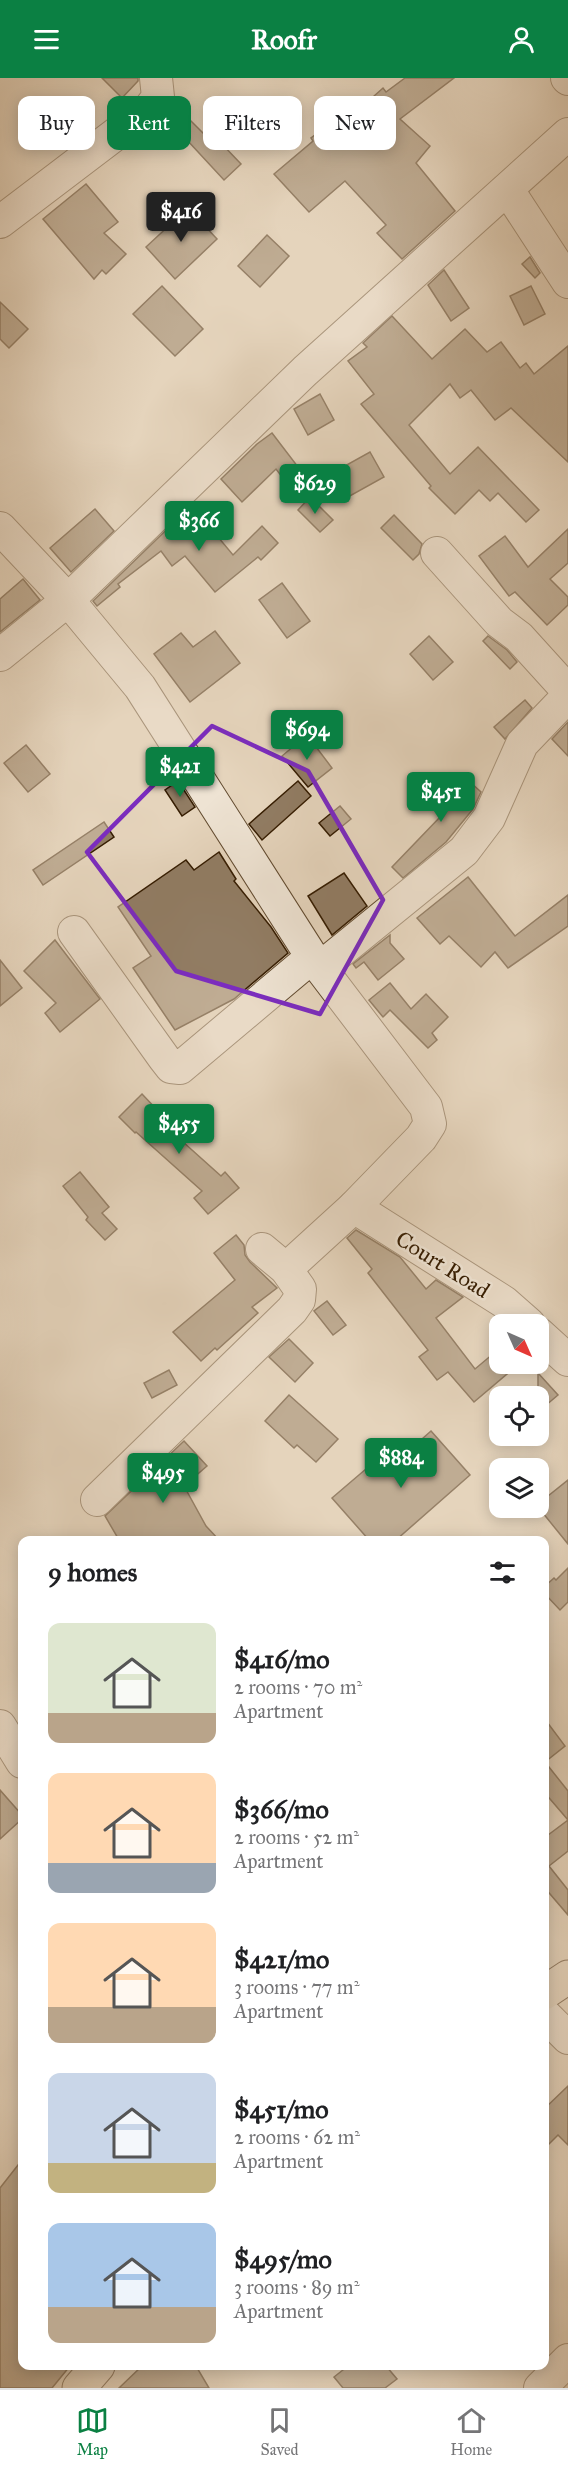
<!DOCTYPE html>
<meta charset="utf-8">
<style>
:root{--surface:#fff;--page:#f6f6f6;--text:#202124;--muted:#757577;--line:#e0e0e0;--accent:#0b8043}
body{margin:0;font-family:"IM FELL Great Primer",serif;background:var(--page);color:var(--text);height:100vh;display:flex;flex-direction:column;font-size:22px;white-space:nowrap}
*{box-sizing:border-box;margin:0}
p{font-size:20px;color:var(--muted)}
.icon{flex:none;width:33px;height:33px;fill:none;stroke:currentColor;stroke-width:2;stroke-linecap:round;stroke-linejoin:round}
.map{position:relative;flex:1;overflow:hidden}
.details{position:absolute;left:18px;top:1458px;width:531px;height:834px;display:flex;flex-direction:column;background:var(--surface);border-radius:12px;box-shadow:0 3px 15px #0003}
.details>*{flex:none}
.guide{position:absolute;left:18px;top:18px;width:532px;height:54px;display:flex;gap:12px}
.needle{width:39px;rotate:135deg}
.fabs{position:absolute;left:489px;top:1236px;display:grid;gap:12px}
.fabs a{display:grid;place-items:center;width:60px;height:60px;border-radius:12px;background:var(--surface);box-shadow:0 3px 15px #0003;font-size:30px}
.price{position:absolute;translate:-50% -51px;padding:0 14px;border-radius:6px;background:var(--accent);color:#fff;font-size:20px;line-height:39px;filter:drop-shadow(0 2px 3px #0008)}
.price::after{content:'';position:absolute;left:50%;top:36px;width:18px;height:14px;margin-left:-9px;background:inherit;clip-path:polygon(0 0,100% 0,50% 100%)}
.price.on{background:#222;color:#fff}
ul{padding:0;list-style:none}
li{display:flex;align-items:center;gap:18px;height:150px;padding:0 30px}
li span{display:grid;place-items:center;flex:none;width:168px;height:120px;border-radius:12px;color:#555}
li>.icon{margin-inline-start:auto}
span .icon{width:72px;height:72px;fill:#fffc;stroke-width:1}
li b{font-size:26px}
h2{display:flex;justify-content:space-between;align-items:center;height:72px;padding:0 30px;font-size:26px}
.chip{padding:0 21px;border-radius:12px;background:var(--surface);box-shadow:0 3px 15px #0003;font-size:21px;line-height:54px}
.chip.on{background:var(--accent);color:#fff}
header{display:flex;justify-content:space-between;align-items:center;height:78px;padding:0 30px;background:var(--accent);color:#fff;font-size:27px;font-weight:700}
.menu{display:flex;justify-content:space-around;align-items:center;height:84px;border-top:2px solid var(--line);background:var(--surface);font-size:16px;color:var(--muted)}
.menu a{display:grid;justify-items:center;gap:3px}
.menu .on{color:var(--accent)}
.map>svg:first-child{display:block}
</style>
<header><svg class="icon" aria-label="menu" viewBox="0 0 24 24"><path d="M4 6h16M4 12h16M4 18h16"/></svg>Roofr<svg class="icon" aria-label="person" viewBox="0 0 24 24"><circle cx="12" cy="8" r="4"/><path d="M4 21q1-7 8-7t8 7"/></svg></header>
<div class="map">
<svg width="568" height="2310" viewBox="0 0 568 2310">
<rect width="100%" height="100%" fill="#e5d4bc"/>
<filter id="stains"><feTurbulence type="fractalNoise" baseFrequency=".00333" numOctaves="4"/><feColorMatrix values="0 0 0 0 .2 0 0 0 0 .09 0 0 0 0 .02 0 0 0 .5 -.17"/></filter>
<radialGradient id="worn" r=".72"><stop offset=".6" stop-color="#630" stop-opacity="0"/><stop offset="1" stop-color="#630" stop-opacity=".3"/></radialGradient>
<g fill="#917c63" stroke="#361d02" stroke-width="1.5">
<path d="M102 0H138V3L122 20Z"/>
<path d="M405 0H454L400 41 430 68 416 85 455 133 402 181 377 155 386 147 345 103 309 134 274 96 313 63 311 60 351 30 355 35 383 10 386 14Z"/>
<path d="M185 37 214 66 219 63 241 86 224 102 174 48Z"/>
<path d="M86 106 118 144 104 155 126 176 106 196 102 192 94 201 43 141Z"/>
<path d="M188 130 217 161 175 201 146 169Z"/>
<path d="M267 157 289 178 260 209 238 188Z"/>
<path d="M530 179 540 195 535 200 522 186Z"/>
<path d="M444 192 469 230 451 243 428 207Z"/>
<path d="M162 208 203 251 175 278 133 236Z"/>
<path d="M531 208 545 236 524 247 510 218Z"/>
<path d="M0 224 28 251 9 270 0 261Z"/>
<path d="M392 238 432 281 465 251 487 274 501 264 520 290 526 285 534 296 568 268V384L511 330 495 342 471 312 460 320 450 306 409 347 450 396 478 369 539 432 526 444 498 415 490 423 479 412 455 436 429 410 431 408 361 326 374 316 348 283 367 269 363 265Z"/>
<path d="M320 316 334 342 308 357 294 331Z"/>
<path d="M272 355 308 402 293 413 276 391 242 424 221 401 257 366Z"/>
<path d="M370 374 384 399 348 419 334 394Z"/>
<path d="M310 419 333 442 320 454 298 432Z"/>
<path d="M191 428 210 445 208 447 233 477 262 448 278 465 261 482 258 479 215 514 185 478 172 488 161 473 118 506 120 509 97 528 93 523Z"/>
<path d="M95 431 114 453 71 494 50 470Z"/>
<path d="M394 437 422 466 419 476 413 482 381 450Z"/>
<path d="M568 451V485L550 501 568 519V527L547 547 515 514 509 518 479 478 505 458 528 489Z"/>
<path d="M23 501 40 522 0 554V521Z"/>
<path d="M282 505 310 543 287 560 259 522Z"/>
<path d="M215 553 240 585 190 624 154 576 181 555 193 569Z"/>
<path d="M429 558 453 584 433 602 410 576Z"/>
<path d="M488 558 507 572 517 584 510 591 483 563Z"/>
<path d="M525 622 532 630 505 661 494 649Z"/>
<path d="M568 644V678L552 661Z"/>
<path d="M307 657 332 690 308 709 282 678Z"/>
<path d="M26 667 50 696 28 714 4 685Z"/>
<path d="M461 696 481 714 473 731 446 764 403 800 392 789 441 738 430 728Z"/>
<path d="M178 703 195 729 182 738 165 712Z"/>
<path d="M298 703 311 718 262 762 249 746Z"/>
<path d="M340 728 351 741 330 758 319 745Z"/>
<path d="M104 744 114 759 43 807 33 792Z"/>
<path d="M219 774 236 801 234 803 271 849 288 875 234 921 175 952 133 890 151 878 118 829 186 782 194 792Z"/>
<path d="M344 795 367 828 332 857 308 818Z"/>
<path d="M468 799 515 858 568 817V848L508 890 495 874 481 889 449 858 440 866 417 840Z"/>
<path d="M390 857V865L404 881 378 902 364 884 356 890 353 886Z"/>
<path d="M55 862 100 921 60 954 45 935 56 925 24 893Z"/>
<path d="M0 882 22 910 0 928Z"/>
<path d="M390 905 411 931 426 916 448 939 432 955 437 962 428 970 390 932 383 939 369 922Z"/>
<path d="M142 1016 158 1033 153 1037 221 1098 225 1094 239 1110 208 1136 194 1120 202 1113 136 1054 135 1055 119 1039Z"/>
<path d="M80 1094 109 1129 102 1135 117 1151 105 1162 86 1142 88 1139 63 1108Z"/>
<path d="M356 1152 400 1179 426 1211 436 1202 463 1219 436 1240 475 1291 500 1270V1286H519L474 1324 448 1294 437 1302 419 1279 428 1272 368 1195 372 1191 347 1160Z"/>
<path d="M236 1157 244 1167 245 1177 250 1184 277 1210 252 1229 258 1235 217 1272 215 1270 201 1283 173 1254 235 1202 214 1175Z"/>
<path d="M327 1223 346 1247 333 1257 314 1233Z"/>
<path d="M289 1261 313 1285 295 1304 269 1279Z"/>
<path d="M169 1292 177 1307 152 1320 144 1305Z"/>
<path d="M538 1295 558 1317 538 1334Z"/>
<path d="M289 1317 338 1361 316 1384 297 1367 294 1370 265 1343Z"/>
<path d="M431 1353 470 1397 396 1462H369L332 1420 387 1373 396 1384Z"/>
<path d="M184 1363 207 1388 184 1408 206 1448 219 1462H119L105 1438Z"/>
<path d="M568 1402V1466L538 1429V1426Z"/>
<path d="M568 1490V1524L560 1532 544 1515V1509L554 1500 556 1502Z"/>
<path d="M544 1640 565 1668 545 1684 568 1713V1773L549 1788 568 1812V1837L544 1809V1760L568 1742 544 1714Z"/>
<path d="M0 1712 22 1737V1741L0 1761Z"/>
<path d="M568 2008V2067L558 2057 544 2071V2031Z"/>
<path d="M22 2082V2288H70L52 2310H0V2110Z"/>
<path d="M142 2288H196L209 2310H119Z"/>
<path d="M348 2288H386L397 2301 385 2310H343L334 2299Z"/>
</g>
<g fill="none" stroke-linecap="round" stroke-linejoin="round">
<g stroke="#624b30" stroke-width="34">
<g id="minor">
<path d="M567 0 568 1"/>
<path d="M508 112 568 204"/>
<path d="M0 144 150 30 158 19 156 0"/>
<path d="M0 450 68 522 140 609 312 879 426 1029 430 1046 421 1060 354 1129 286 1191"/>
<path d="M437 475 499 544 519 559 568 613"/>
<path d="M0 577 68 522 305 293 568 56"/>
<path d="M74 854 164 980 171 989 180 990 312 879"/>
<path d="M320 890 464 773 489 740 522 666 568 618"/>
<path d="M354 1129 504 1224 529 1246"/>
<path d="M538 1255 568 1282"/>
<path d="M97 1422 292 1232 299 1222 300 1211 286 1191 262 1171"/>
<path d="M0 1648 22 1684"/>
<path d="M544 1936 568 1960"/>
<path d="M540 2310 568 2282"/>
</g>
</g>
<g stroke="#361d02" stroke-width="35">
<g id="highway">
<path d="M544 1915 568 1899"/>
<path d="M79 2310 98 2288"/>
</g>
</g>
<use href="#minor" stroke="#eee3d3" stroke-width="32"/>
<use href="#highway" stroke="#e5d4bc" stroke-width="33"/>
</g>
<path d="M0 0H568V2310H0ZM212 648 308 693 383 822 320 936 176 893 87 774Z" fill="#e5d4bc" fill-opacity=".55" fill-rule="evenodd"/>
<path fill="none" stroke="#7b2cbf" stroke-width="4.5" stroke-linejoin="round" d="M212 648 308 693 383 822 320 936 176 893 87 774Z"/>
<g text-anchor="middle" stroke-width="5" stroke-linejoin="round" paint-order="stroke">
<g font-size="22" fill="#361d02" stroke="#eee3d3">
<text transform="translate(443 1186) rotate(32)" y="8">Court Road</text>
</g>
</g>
<rect width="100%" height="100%" filter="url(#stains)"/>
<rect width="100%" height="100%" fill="url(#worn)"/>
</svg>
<div class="fabs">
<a><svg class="needle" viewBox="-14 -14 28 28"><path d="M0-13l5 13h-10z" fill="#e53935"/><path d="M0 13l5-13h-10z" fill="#757577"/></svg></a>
<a><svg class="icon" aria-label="locate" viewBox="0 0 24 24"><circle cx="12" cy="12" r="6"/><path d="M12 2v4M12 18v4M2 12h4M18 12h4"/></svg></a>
<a><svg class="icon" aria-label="layers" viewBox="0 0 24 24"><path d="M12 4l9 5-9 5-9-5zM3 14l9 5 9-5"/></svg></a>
</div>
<b class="price on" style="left:181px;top:165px">$416</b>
<b class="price" style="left:315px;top:437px">$629</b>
<b class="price" style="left:199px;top:474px">$366</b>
<b class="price" style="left:307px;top:683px">$694</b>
<b class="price" style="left:180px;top:720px">$421</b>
<b class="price" style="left:441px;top:745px">$451</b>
<b class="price" style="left:179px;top:1077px">$455</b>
<b class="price" style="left:401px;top:1411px">$884</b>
<b class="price" style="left:163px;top:1426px">$495</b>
<div class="guide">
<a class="chip">Buy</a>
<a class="chip on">Rent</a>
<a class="chip">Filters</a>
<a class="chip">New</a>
</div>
<section class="details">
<h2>9 homes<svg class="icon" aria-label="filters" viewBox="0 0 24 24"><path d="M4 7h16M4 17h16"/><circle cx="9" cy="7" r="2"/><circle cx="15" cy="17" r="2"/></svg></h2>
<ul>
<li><span style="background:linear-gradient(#dfe7d0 75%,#b9a48a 0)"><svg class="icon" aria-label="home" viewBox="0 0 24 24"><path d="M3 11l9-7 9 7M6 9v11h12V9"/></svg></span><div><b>$416/mo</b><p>2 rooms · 70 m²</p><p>Apartment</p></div></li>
<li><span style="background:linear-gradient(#ffd9b3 75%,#9aa5b1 0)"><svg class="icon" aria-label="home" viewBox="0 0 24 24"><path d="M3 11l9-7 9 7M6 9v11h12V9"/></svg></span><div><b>$366/mo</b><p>2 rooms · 52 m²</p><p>Apartment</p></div></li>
<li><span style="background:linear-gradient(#ffd9b3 70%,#b9a48a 0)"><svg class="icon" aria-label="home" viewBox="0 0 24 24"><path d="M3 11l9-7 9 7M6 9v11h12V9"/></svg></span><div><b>$421/mo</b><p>3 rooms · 77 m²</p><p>Apartment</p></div></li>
<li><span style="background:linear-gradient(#c9d6e8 75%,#c2b280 0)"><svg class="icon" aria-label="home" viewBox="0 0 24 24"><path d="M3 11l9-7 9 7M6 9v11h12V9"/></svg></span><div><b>$451/mo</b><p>2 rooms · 62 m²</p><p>Apartment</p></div></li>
<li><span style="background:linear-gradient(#a9c7e8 70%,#b9a48a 0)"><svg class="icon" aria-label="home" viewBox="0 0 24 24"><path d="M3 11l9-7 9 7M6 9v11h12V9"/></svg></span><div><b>$495/mo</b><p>3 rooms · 89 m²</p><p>Apartment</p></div></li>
</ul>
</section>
</div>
<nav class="menu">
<a class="on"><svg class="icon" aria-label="map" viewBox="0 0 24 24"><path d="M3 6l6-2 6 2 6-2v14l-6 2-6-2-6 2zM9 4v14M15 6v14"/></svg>Map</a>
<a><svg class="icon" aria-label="saved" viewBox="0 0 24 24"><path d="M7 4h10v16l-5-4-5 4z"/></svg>Saved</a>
<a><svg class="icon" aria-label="home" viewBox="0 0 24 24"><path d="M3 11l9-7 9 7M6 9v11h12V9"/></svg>Home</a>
</nav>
